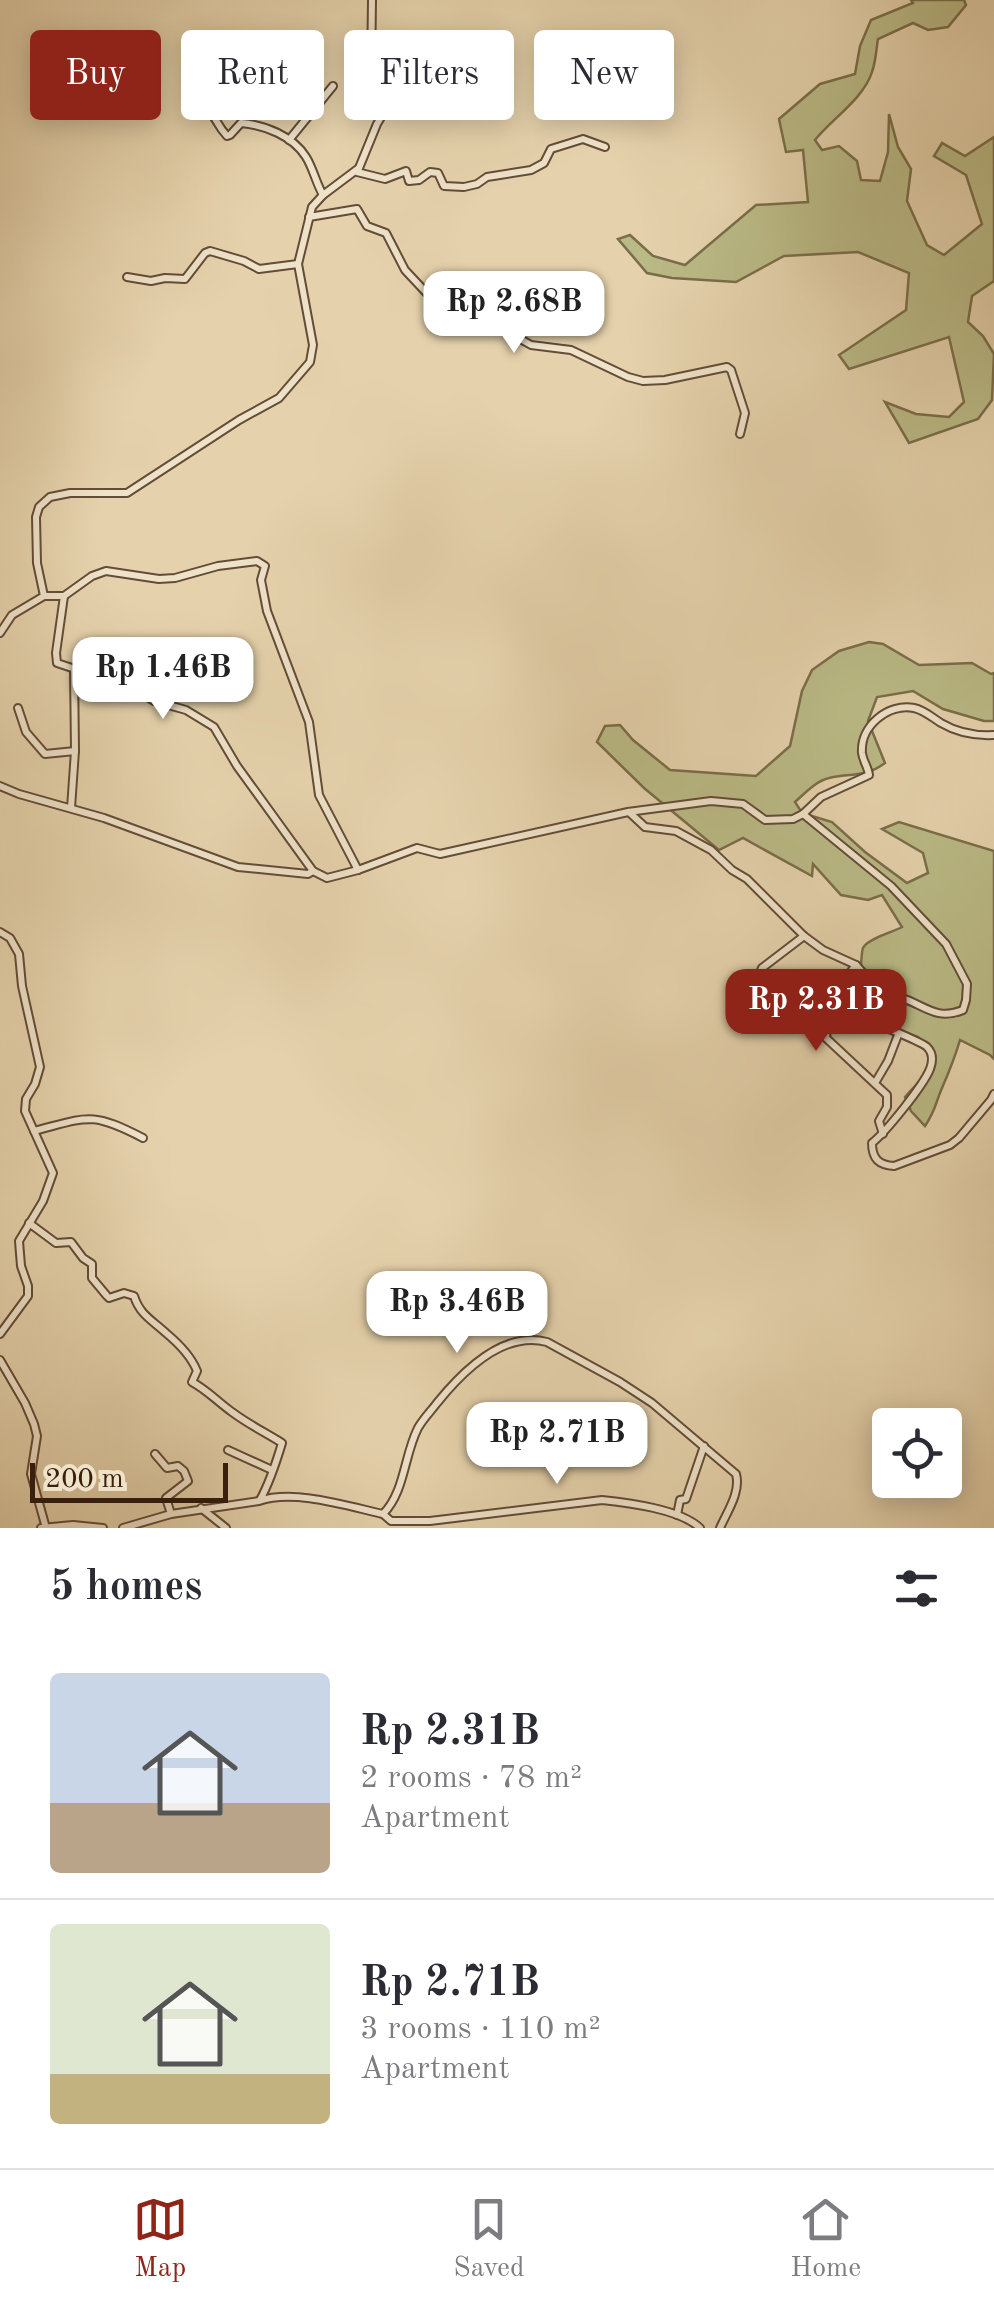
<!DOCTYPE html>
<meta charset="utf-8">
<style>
:root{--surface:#fff;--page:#f7f7f7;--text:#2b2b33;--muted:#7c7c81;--line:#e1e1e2;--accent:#8f2418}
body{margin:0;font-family:"Old Standard TT",serif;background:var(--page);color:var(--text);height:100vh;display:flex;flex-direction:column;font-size:38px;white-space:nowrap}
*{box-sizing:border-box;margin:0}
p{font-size:32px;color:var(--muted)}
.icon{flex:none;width:55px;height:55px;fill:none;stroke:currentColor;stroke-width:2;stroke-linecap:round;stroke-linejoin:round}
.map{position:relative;height:1528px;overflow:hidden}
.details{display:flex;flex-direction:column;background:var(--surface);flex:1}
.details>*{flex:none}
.guide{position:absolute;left:30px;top:30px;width:935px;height:90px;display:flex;gap:20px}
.buttons{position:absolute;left:872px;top:1408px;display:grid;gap:20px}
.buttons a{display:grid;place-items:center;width:90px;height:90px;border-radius:10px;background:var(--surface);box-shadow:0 5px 25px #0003;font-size:50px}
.scale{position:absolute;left:30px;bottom:25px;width:198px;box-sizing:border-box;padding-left:10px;border:5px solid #39200e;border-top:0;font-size:28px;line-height:35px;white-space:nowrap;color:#39200e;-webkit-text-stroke:8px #eee2c9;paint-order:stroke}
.price{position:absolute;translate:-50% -85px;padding:0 22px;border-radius:20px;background:#fff;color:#222;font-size:32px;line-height:65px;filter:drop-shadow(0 2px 5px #0008)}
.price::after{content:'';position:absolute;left:50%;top:60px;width:30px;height:22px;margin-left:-15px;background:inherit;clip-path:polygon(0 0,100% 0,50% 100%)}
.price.on{background:var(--accent);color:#fff}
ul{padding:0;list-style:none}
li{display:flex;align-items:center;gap:30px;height:250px;padding:0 50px}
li+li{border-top:2px solid var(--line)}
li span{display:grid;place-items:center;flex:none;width:280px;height:200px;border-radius:10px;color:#555}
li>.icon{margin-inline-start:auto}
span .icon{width:120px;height:120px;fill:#fffc;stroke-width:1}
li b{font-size:42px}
h2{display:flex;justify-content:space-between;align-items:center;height:120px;padding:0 50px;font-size:42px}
.pill{padding:0 35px;border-radius:10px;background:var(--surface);box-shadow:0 5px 25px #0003;font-size:35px;line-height:90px}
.pill.on{background:var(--accent);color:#fff}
.tab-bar{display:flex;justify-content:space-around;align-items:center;height:140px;border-top:2px solid var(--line);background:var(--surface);font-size:28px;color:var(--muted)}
.tab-bar a{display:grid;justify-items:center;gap:5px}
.tab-bar .on{color:var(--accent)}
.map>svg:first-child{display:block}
</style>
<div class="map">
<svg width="994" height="1528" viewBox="0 0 994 1528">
<rect width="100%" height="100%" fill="#e5d2ac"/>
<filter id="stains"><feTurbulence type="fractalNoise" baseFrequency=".002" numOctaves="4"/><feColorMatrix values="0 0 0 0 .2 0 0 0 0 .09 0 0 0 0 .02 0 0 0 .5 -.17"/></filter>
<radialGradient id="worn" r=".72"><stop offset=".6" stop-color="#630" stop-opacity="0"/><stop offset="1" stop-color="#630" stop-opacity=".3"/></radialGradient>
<g fill="#baba86" stroke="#7a6d4a" stroke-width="2.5">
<path d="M911 0H964L966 5 948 27 928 30 913 23 878 39C876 50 876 61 872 72 864 98 832 119 815 140L822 150 839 146 857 161 861 180 880 181 888 152 889 114 898 147 911 169 907 201 927 245 944 255 982 224 966 175 934 156 942 143 965 156 994 137V281L972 296 968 322 983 336 994 354 992 400 978 419 909 443 885 402 916 414 949 417 964 402 949 337 849 369 839 355 906 310 909 273 858 252 784 256 736 282 672 278 647 273 618 239 630 235 653 256 685 265 756 205 808 202 803 150 786 152 779 119 820 84 855 74 860 46 871 20 913 3Z"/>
<path d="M869 642 883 644 919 665 972 663 991 674 994 673V721H984L943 709 913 691 877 697 868 721 885 763C863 779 852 772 829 778 816 781 805 793 795 802L802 813 832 822 865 852 907 883 928 873 923 853 882 829 899 822 994 851V1059L990 1055 960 1040C955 1057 949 1072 942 1088 935 1104 936 1110 925 1126L911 1111 905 1097C923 1076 932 1074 928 1046L918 1037 892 1028C886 1016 884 1003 891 991L861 966C861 965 862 949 863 948 867 939 893 932 902 927L882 895 868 900 841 895 813 864 812 876 743 838 719 850 644 788 597 742 605 726 620 725 633 740 670 770 756 776 790 746 802 691 812 670 839 651Z"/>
</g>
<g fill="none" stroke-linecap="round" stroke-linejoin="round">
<g stroke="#644c36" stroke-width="10">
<g id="street">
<path d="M192 108C221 114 210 117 227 136L230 135 241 123C265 125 293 136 306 157 313 168 316 183 323 195"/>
<path d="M289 140 333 86"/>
<path d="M357 172 385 179 406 171 409 181 419 180 430 172 438 173 444 186 464 187 477 184 487 177 531 170 544 163 551 149 583 139 605 147"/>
<path d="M309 217 357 209 367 226 386 233 405 270 449 317 473 316 487 320 531 345 571 350 628 377 643 381 665 380 727 367 731 370 745 413 740 434"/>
<path d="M127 277 151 281 165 278 185 279 205 253 210 251 244 261 259 269 298 264"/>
<path d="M44 596H64L92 576 106 571 159 579 175 578 218 566 257 561 265 566 261 580 267 611 309 722 319 795 358 870"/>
<path d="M64 596 56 653 57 663 81 671 114 677 154 701 186 710 214 727 237 766 313 871"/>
<path d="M0 633 12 615 44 596 37 563 36 517 39 507 50 497 70 493H127L239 420 279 398 310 362 313 345 298 264 312 207 323 195 359 168 377 124 386 109 383 96 371 77 372 0"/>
<path d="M18 708 26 732 45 754 75 751"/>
<path d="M0 786 19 794 104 818 238 867 308 874 313 871 327 878 358 870 417 848 440 854 628 812 711 801 743 804 765 820 793 819 803 814 821 797 869 775C868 767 863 761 862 753 860 726 888 703 914 708 924 710 933 718 941 723 958 733 975 736 994 735"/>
<path d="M71 808 75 751 74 669"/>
<path d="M629 812 645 827 676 831 711 850 732 870 747 879 804 936 823 950 856 965 875 986 884 987 881 992 890 996 884 1027C892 1030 923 1043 927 1047 933 1053 933 1061 930 1069 923 1086 886 1132 872 1143 872 1159 879 1165 894 1166L950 1145 959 1138 991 1100 994 1094"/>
<path d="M803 814 891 886 946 944 967 984 966 1000 963 1010C931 1023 920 998 890 996"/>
<path d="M0 932 10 938 19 954 22 986 40 1067 35 1084 26 1099 25 1111 53 1173 43 1201 19 1241 21 1266 28 1286V1296L0 1334"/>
<path d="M804 936 762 968 756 981 757 986 787 1014 827 1025"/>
<path d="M856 965C835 991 828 1005 826 1038L887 1095V1107L879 1121 883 1134"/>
<path d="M875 1083 888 1061 898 1035"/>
<path d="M34 1131C88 1117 91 1111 143 1138"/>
<path d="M29 1223 56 1243 71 1242 83 1258 92 1264V1278L107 1296 109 1298 124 1293 134 1296C140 1315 152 1320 166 1333 178 1343 191 1356 197 1371L192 1382C207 1390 218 1402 232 1412 248 1424 266 1433 282 1443 276 1463 270 1482 260 1500"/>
<path d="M0 1360 25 1403 34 1424 37 1436 31 1474 46 1528"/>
<path d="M228 1450 272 1470"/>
<path d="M155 1454 167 1468 178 1466 184 1471 188 1481 166 1498 171 1514"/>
<path d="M201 1508 226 1528"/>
<path d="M383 1514 391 1521H430L602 1500C629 1503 680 1509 700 1528"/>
<path d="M677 1515 680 1500 686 1499 704 1446"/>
<path d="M41 1528 73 1525 103 1528"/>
<path d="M123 1528 171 1514 259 1501C294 1489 347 1506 383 1514 405 1492 404 1455 418 1428 423 1419 431 1411 437 1403 462 1372 503 1330 547 1342L620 1382 652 1403 736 1474C741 1492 727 1512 720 1528"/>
</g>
</g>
<use href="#street" stroke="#eee2c9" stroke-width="6"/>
</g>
<rect width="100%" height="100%" filter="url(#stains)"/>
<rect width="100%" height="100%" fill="url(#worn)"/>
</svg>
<div class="buttons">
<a><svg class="icon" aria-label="locate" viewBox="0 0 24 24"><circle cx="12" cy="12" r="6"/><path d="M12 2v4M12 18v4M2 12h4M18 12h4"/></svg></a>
</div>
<div class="scale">200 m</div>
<b class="price" style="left:514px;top:356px">Rp 2.68B</b>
<b class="price" style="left:163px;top:722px">Rp 1.46B</b>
<b class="price on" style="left:816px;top:1054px">Rp 2.31B</b>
<b class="price" style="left:457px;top:1356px">Rp 3.46B</b>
<b class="price" style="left:557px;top:1487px">Rp 2.71B</b>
<div class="guide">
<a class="pill on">Buy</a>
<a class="pill">Rent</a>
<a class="pill">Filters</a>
<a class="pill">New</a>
</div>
</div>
<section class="details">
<h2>5 homes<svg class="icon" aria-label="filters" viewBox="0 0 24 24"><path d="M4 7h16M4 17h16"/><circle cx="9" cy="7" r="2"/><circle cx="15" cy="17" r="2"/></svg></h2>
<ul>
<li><span style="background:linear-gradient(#c9d6e8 65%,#b9a48a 0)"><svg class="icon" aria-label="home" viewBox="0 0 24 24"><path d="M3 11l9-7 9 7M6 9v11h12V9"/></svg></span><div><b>Rp 2.31B</b><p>2 rooms · 78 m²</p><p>Apartment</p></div></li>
<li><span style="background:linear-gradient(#dfe7d0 75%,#c2b280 0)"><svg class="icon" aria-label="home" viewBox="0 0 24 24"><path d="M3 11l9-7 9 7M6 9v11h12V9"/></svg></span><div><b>Rp 2.71B</b><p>3 rooms · 110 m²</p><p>Apartment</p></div></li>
</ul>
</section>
<nav class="tab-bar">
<a class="on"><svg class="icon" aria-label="map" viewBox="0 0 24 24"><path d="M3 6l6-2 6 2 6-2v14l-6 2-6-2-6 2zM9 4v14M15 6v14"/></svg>Map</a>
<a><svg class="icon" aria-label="saved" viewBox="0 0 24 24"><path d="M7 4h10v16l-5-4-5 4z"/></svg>Saved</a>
<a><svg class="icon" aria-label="home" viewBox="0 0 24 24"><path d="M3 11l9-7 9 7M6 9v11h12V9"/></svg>Home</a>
</nav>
